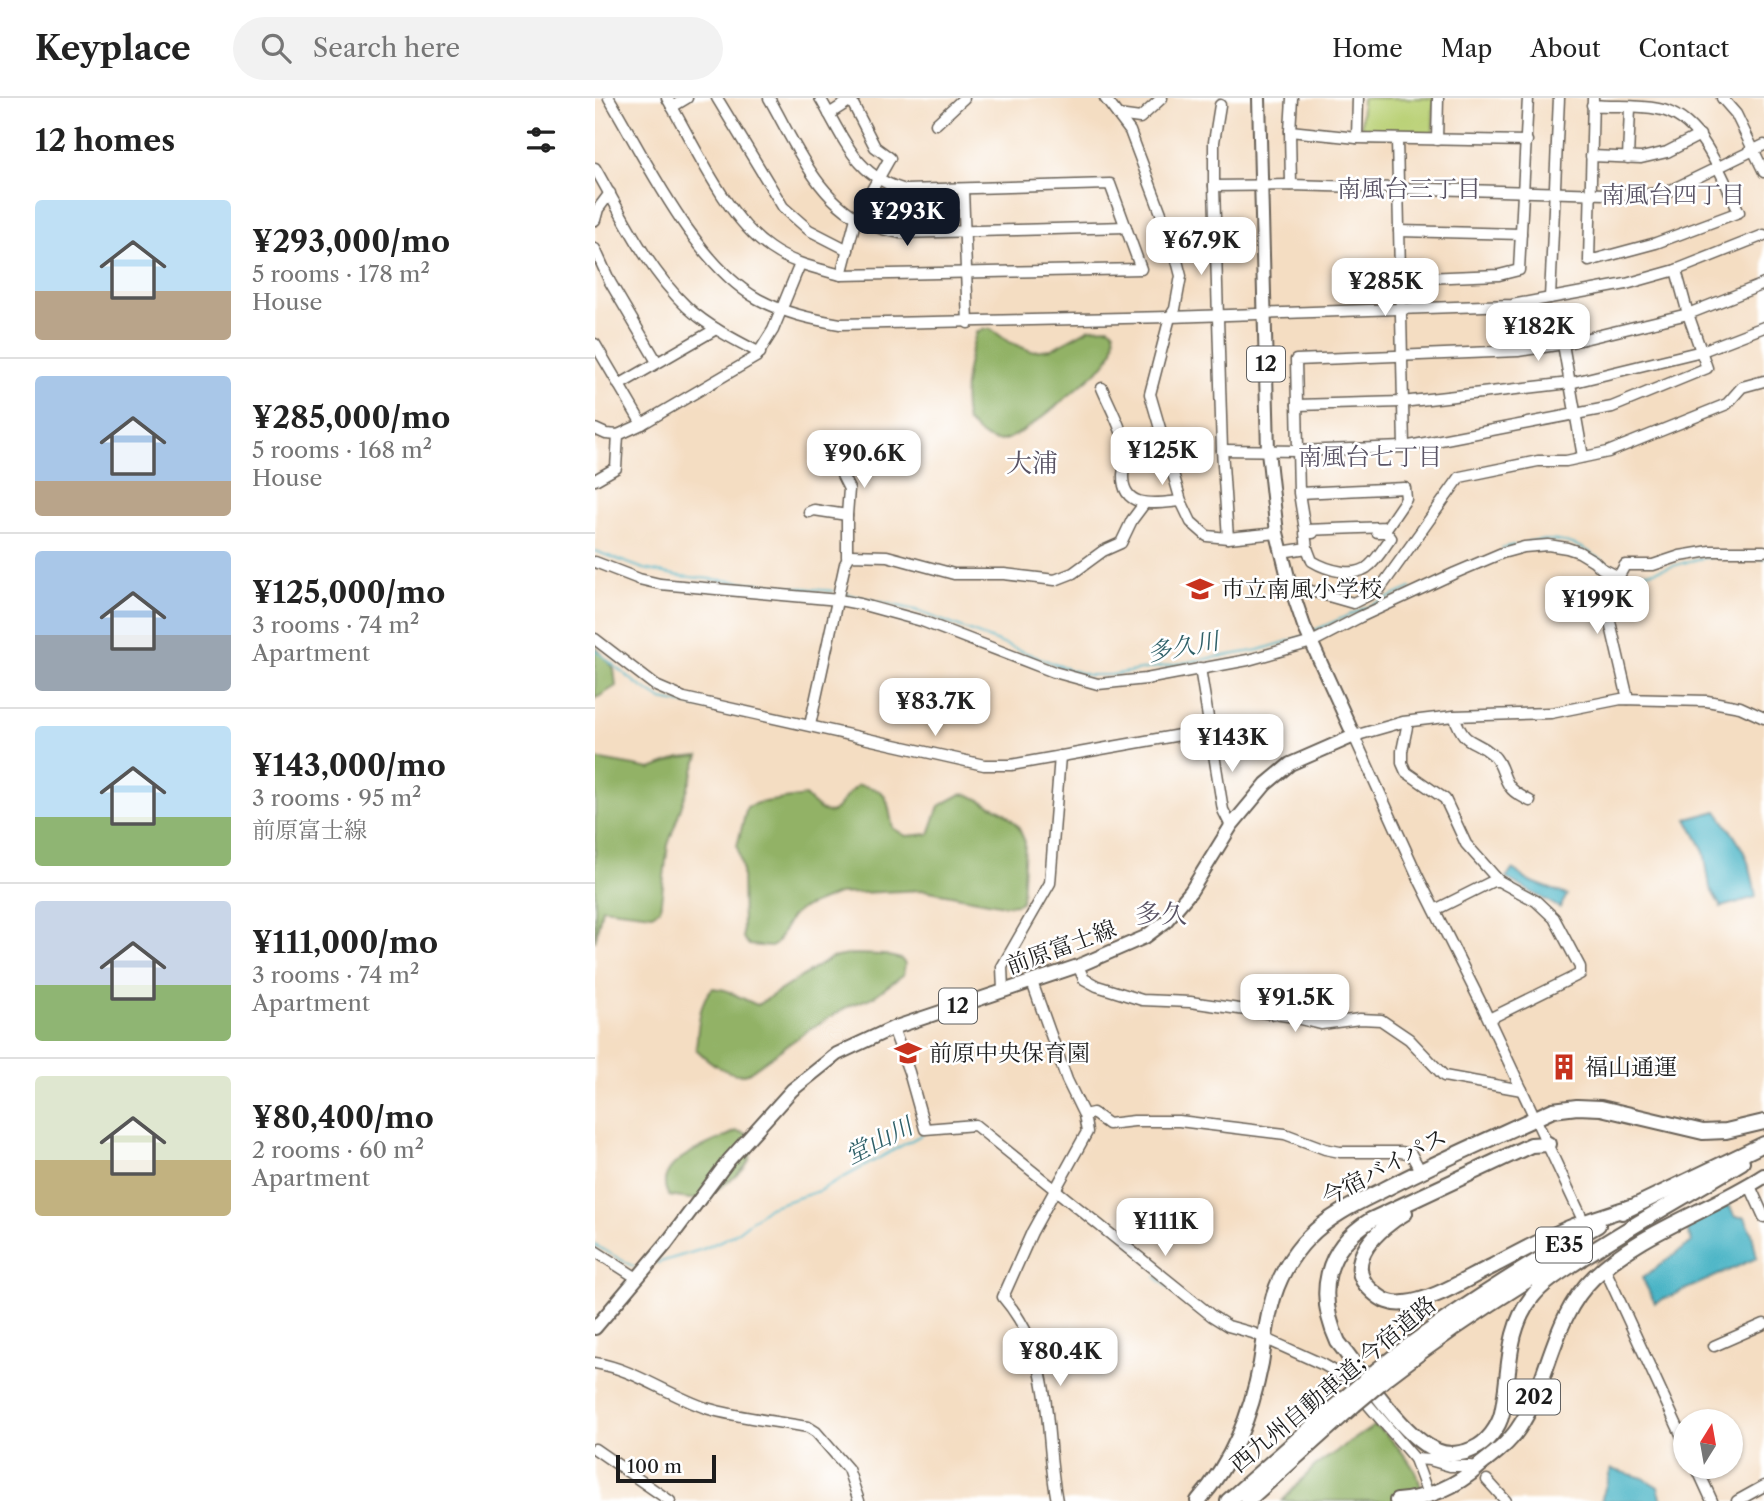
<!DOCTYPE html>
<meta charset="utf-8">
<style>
:root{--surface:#fff;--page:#f2f2f2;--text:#222;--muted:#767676;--line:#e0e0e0;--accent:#111827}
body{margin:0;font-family:"Libre Caslon Text","Noto Serif JP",serif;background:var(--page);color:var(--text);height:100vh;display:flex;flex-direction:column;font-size:26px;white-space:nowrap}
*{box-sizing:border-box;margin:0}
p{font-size:23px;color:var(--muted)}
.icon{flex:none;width:38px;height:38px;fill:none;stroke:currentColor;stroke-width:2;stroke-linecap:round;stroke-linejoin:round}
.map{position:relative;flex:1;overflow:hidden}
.details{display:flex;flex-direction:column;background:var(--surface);width:595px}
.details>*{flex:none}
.needle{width:46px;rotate:11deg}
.fabs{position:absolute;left:1078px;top:1311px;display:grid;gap:14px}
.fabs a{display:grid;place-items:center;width:70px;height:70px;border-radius:50%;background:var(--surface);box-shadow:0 2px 5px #0004;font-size:35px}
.scale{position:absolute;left:21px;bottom:18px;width:100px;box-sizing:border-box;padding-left:7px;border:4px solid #1c1c1c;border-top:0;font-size:19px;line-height:24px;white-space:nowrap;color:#1c1c1c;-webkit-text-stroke:5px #fff;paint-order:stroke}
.price{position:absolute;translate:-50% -60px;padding:0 16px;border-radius:14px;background:#fff;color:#222;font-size:23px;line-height:46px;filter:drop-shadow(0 2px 4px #0008)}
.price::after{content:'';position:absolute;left:50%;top:42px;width:21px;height:16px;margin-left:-10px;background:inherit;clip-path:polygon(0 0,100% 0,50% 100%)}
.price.on{background:var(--accent);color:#fff}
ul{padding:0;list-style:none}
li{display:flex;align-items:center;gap:21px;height:175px;padding:0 35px}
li+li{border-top:2px solid var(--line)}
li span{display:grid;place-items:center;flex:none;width:196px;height:140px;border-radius:7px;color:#555}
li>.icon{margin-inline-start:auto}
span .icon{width:84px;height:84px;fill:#fffc;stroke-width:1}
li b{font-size:30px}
h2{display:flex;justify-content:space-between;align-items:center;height:84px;padding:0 35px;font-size:30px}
header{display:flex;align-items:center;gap:42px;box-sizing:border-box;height:98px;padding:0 35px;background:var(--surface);border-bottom:2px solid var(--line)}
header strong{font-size:33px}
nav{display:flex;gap:38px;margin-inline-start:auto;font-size:24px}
.search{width:490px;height:63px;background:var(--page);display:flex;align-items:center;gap:18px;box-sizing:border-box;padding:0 24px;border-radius:38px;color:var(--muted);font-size:26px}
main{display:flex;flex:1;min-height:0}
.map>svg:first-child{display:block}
</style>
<header>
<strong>Keyplace</strong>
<div class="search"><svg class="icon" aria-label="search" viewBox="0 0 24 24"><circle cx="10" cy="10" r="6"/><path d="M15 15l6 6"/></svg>Search here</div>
<nav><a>Home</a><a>Map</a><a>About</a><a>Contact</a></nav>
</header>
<main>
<section class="details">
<h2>12 homes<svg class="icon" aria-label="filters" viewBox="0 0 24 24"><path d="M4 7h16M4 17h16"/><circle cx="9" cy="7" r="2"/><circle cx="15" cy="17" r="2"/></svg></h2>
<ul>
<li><span style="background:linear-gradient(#bfe0f5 65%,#b9a48a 0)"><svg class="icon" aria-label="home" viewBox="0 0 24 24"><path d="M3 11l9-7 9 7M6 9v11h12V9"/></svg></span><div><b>¥293,000/mo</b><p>5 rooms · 178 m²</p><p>House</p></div></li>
<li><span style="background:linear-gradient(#a9c7e8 75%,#b9a48a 0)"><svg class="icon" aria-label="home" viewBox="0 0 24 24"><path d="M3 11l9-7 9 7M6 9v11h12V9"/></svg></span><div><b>¥285,000/mo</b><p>5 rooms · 168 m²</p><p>House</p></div></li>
<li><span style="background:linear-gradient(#a9c7e8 60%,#9aa5b1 0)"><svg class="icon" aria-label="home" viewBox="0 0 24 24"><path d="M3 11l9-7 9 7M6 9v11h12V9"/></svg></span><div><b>¥125,000/mo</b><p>3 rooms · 74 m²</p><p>Apartment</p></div></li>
<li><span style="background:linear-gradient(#bfe0f5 65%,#8fb573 0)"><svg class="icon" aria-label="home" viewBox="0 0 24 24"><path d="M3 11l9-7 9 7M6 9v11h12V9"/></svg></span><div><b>¥143,000/mo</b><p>3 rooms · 95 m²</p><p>前原富士線</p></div></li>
<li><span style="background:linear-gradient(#c9d6e8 60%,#8fb573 0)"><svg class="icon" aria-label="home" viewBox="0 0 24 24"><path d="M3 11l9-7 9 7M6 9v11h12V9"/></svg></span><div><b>¥111,000/mo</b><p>3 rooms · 74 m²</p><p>Apartment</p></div></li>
<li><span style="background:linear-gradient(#dfe7d0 60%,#c2b280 0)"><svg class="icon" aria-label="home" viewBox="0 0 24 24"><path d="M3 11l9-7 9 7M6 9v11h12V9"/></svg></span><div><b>¥80,400/mo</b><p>2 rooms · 60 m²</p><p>Apartment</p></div></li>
</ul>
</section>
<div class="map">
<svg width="1169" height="1403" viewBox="0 0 1169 1403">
<rect width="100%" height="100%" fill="#fff"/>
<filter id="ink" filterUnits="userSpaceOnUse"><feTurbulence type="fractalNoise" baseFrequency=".0143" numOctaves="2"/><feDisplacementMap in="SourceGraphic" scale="14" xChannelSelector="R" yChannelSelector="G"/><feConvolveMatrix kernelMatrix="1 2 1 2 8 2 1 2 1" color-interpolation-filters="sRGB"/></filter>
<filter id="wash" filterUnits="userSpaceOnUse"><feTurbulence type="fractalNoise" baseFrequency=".00686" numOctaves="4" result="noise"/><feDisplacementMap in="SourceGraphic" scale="28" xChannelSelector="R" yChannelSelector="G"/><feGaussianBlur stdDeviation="1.57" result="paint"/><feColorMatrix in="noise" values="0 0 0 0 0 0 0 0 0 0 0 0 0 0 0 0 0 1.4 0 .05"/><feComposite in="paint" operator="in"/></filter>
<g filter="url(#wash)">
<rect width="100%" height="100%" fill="#f4ddc2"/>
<path fill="#b9d074" stroke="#6a7648" stroke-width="2" d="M767 0H839L838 36 836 38 769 37 766 34Z"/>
<g fill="#92b266" stroke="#576741" stroke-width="2">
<path d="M514 229 519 233C521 248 518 255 509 267 490 283 426 343 404 343 390 343 382 333 372 324 365 295 373 263 381 235L388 231H396L414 244 436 253 457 251 495 230Z"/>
<path d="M0 548 19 571 21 588 0 601Z"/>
<path d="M104 658 73 747 65 811 57 816 7 810 0 844V661L56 671 85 660Z"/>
<path d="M263 687C296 691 291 701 298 730L311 738 334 736 344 708 366 696 375 697 409 714 423 728 430 744 427 803 423 806 409 807 329 792 243 796 206 811 196 819 181 846 176 849 154 847 148 840 147 770 142 748 152 709 162 705 210 698C243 732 238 706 263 687Z"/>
<path d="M258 856 290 857 306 861 310 866 308 877 278 899 254 908 215 931 153 975C135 981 113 963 101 951 103 933 103 902 118 890L130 892 162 907 236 860Z"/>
<path d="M142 1033 153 1036C154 1043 157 1052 155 1059 151 1075 113 1100 97 1101 90 1101 81 1099 74 1098 52 1063 122 1044 142 1033Z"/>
<path d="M779 1328C793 1334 818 1366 823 1380 826 1388 827 1396 829 1403H687L720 1368Z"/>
</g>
<g fill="#47b3c5" stroke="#326870" stroke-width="2">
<path d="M1122 713C1146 747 1155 757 1161 799L1126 809 1115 790 1109 753 1092 721Z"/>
<path d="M918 771 932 782 972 797 965 810 911 780Z"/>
<path d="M1134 1107 1140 1119H1150L1157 1135 1162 1160 1060 1205 1047 1180 1097 1144 1090 1128Z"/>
<path d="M1016 1371 1048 1380 1063 1389 1067 1403H1006Z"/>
</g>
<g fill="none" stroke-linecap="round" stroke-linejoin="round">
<g stroke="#47b3c5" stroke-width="2">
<path d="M931 444C950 440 976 442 993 453 1003 459 1012 467 1023 470"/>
<path d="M907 450 919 447"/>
<path d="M0 453 49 471 85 478 238 493"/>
<path d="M1032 473C1055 479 1080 466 1103 461 1124 457 1147 459 1169 461"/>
<path d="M247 495 320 512 473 571 493 577H516L664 552 707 539"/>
<path d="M718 533 816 490"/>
<path d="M0 552 42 586 67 602 144 617"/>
<path d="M0 1147 39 1169"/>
<path d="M62 1165 108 1151 138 1137 174 1109 224 1093 328 1036"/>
<path d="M561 1179 603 1215"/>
</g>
</g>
</g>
<g filter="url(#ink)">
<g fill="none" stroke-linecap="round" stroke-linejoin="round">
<path stroke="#c9b6a1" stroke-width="10" stroke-dasharray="10 5" stroke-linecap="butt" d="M991 1128 1009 1169"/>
<g stroke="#686056" stroke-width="13">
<g id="minor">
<path d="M14 0C51 62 100 166 163 201 189 215 216 221 245 226L575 219 917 207 1031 186 1081 172 1169 137"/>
<path d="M72 0C99 46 131 120 175 150 196 165 221 170 246 177L546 171 515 86 311 92C261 80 249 40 225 0"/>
<path d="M122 0 188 109 214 132 253 152"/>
<path d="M174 0C201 47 224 108 279 128 287 132 297 133 305 135L531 129"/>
<path d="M510 0 535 33 578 147 586 178 580 211 575 219 555 296 586 403 596 424 612 438 633 440 682 435"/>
<path d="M1127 0 1141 16 1169 74"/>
<path d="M625 7 619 44V88L627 352 633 440"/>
<path d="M997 7C1019 9 1042 7 1063 11 1108 19 1126 78 1144 114L1061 145 994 163 998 0"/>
<path d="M77 9 92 0"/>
<path d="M234 16 259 0"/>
<path d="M523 17 545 20 567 0"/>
<path d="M341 26 369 0"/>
<path d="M695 33 762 40 932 43"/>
<path d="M762 40 763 0"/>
<path d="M802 42 809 349"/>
<path d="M842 42 843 0"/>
<path d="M996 58 1046 60 1072 54 1105 37"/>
<path d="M1033 60 1035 10"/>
<path d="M0 70C27 117 52 171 92 209 114 229 140 242 165 255"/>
<path d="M696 87 695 33 697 0"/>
<path d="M619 88 696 87 1047 97 1072 94 1169 47"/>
<path d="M368 91 373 225"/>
<path d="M0 122 3 111 15 95"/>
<path d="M804 133 926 136"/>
<path d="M578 147 620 145"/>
<path d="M0 151 15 184 62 264"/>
<path d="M246 177 261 120 295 60 280 49 256 2"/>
<path d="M805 181 904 177 924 172 933 0"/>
<path d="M955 200 964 0"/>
<path d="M0 246 47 326"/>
<path d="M968 246 988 359"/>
<path d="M24 287 121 231"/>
<path d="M507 290C515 309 527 330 531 350 532 359 529 369 528 377 527 413 563 405 586 403"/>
<path d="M702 307 807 304 975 285 1107 253 1169 229"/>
<path d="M0 331 11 336 23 337 47 326 161 259 178 232 205 166"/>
<path d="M627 352 703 353 809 349 1017 309 1112 270 1093 216 1081 172"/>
<path d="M247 377 254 391 252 417"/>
<path d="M0 382 21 370 23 337"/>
<path d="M704 395 810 390 811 401 792 429 710 432 704 395 701 262 923 253 968 246 1093 216 1169 186"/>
<path d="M214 414 219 412 252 417V459"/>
<path d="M712 450 710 435H718"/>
<path d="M686 454 712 450 717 463C732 472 761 481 775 467 783 460 789 449 796 440L791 434H782"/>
<path d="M0 464 44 481 65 486 244 502 265 506 327 523 459 574 503 586 551 581 653 562 717 544 765 519 860 475 907 455 929 449 953 447 972 450 984 454 999 463 1006 470 1022 478"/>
<path d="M695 487 758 505 784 492 865 379 943 363H971L1013 354 1132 306 1147 289 1169 283"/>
<path d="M0 541 61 588 89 600 389 667H416L613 632"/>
<path d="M605 570 628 712 636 728"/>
<path d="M1033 601 1013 515V498L1030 467H1058L1085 458 1115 453H1169"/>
<path d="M859 618C871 650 877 639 897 656 907 665 907 676 913 686 917 694 927 699 935 703"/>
<path d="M813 624 807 653V665L811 674 850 701 871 746 904 783"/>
<path d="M215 627 250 466 255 457 292 458 359 476H409L460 482 478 475 508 453 526 445 537 422 549 406"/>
<path d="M840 812 898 783H904L941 803 959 820 985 869V876L894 921"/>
<path d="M483 868 489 881 502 888 547 902 595 904 693 918 726 926 765 921 786 922 814 941 849 978 927 992"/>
<path d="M437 884 472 982 489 1017 492 1034 437 1134 408 1199C461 1261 448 1330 462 1403"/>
<path d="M408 892 407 869 455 785 465 658"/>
<path d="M298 930 314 974 330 1031 380 1027 617 1218 633 1228 658 1235 729 1267 755 1282 770 1303 820 1361 833 1396"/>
<path d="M489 1017 498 1015 513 1026 539 1023H584L690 1036 730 1051 745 1054H806L816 1056 825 1072"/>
<path d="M1155 1088 1169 1119"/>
<path d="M986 1118 887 907 823 779 759 638 808 624 859 618 956 615 1026 601 1112 603 1145 609 1169 620"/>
<path d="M0 1153 42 1180"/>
<path d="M1009 1169 1090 1345"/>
<path d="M1119 1248 1169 1226"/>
<path d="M0 1265C39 1271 73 1297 111 1310 144 1320 179 1323 213 1329L221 1334 253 1371 264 1403"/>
<path d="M0 1351 75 1403"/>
<path d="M820 1361 835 1362 855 1368H876"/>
<path d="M1101 1368 1117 1403"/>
<path d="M892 1382 911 1403"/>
<path d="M1142 1403 1169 1388"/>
</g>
</g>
<g stroke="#686056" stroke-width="16">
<path id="major" d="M0 1230 71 1146 134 1062 197 992 242 956 298 930 483 868 550 839 570 824 596 793 636 728 671 686 695 666 759 638 709 528 695 487 682 435 673 353 664 0"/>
</g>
<g stroke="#686056" stroke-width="18">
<g id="highway">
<path d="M953 1046 936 1047 776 1122C729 1151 721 1196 743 1244 767 1274 807 1339 842 1353 853 1358 868 1356 878 1351 892 1345 904 1329 907 1315 916 1274 910 1234 937 1199 949 1183 971 1171 987 1160 1039 1126 1094 1096 1147 1064"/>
<path d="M1027 1114 1169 1046"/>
<path d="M810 1115C785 1129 744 1165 777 1193 787 1202 796 1207 810 1205 838 1203 872 1180 898 1168 923 1155 948 1141 974 1130 994 1122 1015 1116 1035 1109"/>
<path d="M782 1272C852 1217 926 1171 1003 1127"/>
<path d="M790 1281C853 1232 919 1189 988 1149"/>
<path d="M603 1403C638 1363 656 1317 666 1265 669 1246 671 1227 676 1208 682 1182 696 1157 714 1139 735 1117 764 1104 790 1091 845 1062 902 1038 958 1012L982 1009 1006 1010 1108 1034 1131 1033 1169 1024"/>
<path d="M633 1403 752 1298"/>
<path d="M652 1403 759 1307"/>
<path d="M802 1403C832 1401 862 1388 884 1368 898 1357 913 1346 923 1331 955 1284 956 1220 999 1179 1045 1134 1115 1113 1169 1078"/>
</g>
</g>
<use href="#minor" stroke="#fff" stroke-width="10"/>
<use href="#major" stroke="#fff" stroke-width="12"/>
<use href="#highway" stroke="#fff" stroke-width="14"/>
<g stroke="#686056" stroke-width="18" stroke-linecap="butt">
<g id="highway-bridge">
<path d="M752 1298 782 1272"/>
<path d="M759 1307 790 1281"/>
</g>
</g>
<use href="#highway-bridge" stroke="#fff" stroke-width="14"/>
</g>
</g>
<defs>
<g id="school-bare" transform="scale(2.1)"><path d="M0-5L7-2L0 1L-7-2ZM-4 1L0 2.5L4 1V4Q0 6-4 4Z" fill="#c8321e" stroke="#fff" stroke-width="2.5" paint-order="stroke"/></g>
<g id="building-bare" transform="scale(2.1)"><path d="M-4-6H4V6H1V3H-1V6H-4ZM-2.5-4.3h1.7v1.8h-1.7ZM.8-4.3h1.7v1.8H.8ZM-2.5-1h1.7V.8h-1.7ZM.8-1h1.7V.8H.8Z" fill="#c8321e" stroke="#fff" stroke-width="2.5" paint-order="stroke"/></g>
</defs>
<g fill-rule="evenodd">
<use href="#school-bare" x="605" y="491"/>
<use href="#school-bare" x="313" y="955"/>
<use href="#building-bare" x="969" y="969"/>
</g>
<g text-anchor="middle" stroke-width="5" stroke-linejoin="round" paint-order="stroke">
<g fill="#fff" stroke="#606060" stroke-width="2">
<rect x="652" y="248.5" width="38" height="35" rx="5"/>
<rect x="344" y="890.5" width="38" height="35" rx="5"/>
<rect x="941" y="1129.5" width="56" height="35" rx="5"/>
<rect x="913" y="1281.5" width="52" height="35" rx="5"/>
</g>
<g font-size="21" font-weight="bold" fill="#1c1c1c">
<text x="671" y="273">12</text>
<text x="363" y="915">12</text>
<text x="969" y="1154">E35</text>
<text x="939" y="1306">202</text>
</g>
<g font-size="23" fill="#1c1c1c" stroke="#fff" text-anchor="start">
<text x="626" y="499">市立南風小学校</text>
<text x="334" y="963">前原中央保育園</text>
<text x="990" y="977">福山通運</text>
</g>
<g font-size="23" fill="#1c1c1c" stroke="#fff">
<text transform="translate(466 849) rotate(-20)" y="8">前原富士線</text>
<text transform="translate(789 1069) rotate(-28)" y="8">今宿バイパス</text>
<text transform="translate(738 1286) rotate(-40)" y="8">西九州自動車道;今宿道路</text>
</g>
<g font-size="24" fill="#595364" stroke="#fff">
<text x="814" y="99">南風台三丁目</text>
<text x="1078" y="105">南風台四丁目</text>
<text x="775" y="367">南風台七丁目</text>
</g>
<g font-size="24" font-style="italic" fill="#2f6068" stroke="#fff">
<text transform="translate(588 549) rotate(-10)" y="8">多久川</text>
<text transform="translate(284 1043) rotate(-27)" y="8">堂山川</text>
</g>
<g font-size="26" fill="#595364" stroke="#fff">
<text x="437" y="374">大浦</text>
<text x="566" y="825">多久</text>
</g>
</g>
</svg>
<div class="fabs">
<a><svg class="needle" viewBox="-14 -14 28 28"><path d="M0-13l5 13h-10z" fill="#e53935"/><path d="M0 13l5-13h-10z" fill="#767676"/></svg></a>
</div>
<div class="scale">100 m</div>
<b class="price on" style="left:312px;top:150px">¥293K</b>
<b class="price" style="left:606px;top:179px">¥67.9K</b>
<b class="price" style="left:790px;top:220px">¥285K</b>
<b class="price" style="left:943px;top:265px">¥182K</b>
<b class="price" style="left:567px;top:389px">¥125K</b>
<b class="price" style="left:269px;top:392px">¥90.6K</b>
<b class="price" style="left:1002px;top:538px">¥199K</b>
<b class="price" style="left:340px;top:640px">¥83.7K</b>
<b class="price" style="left:637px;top:676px">¥143K</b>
<b class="price" style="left:700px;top:936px">¥91.5K</b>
<b class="price" style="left:570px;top:1160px">¥111K</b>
<b class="price" style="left:465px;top:1290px">¥80.4K</b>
</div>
</main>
